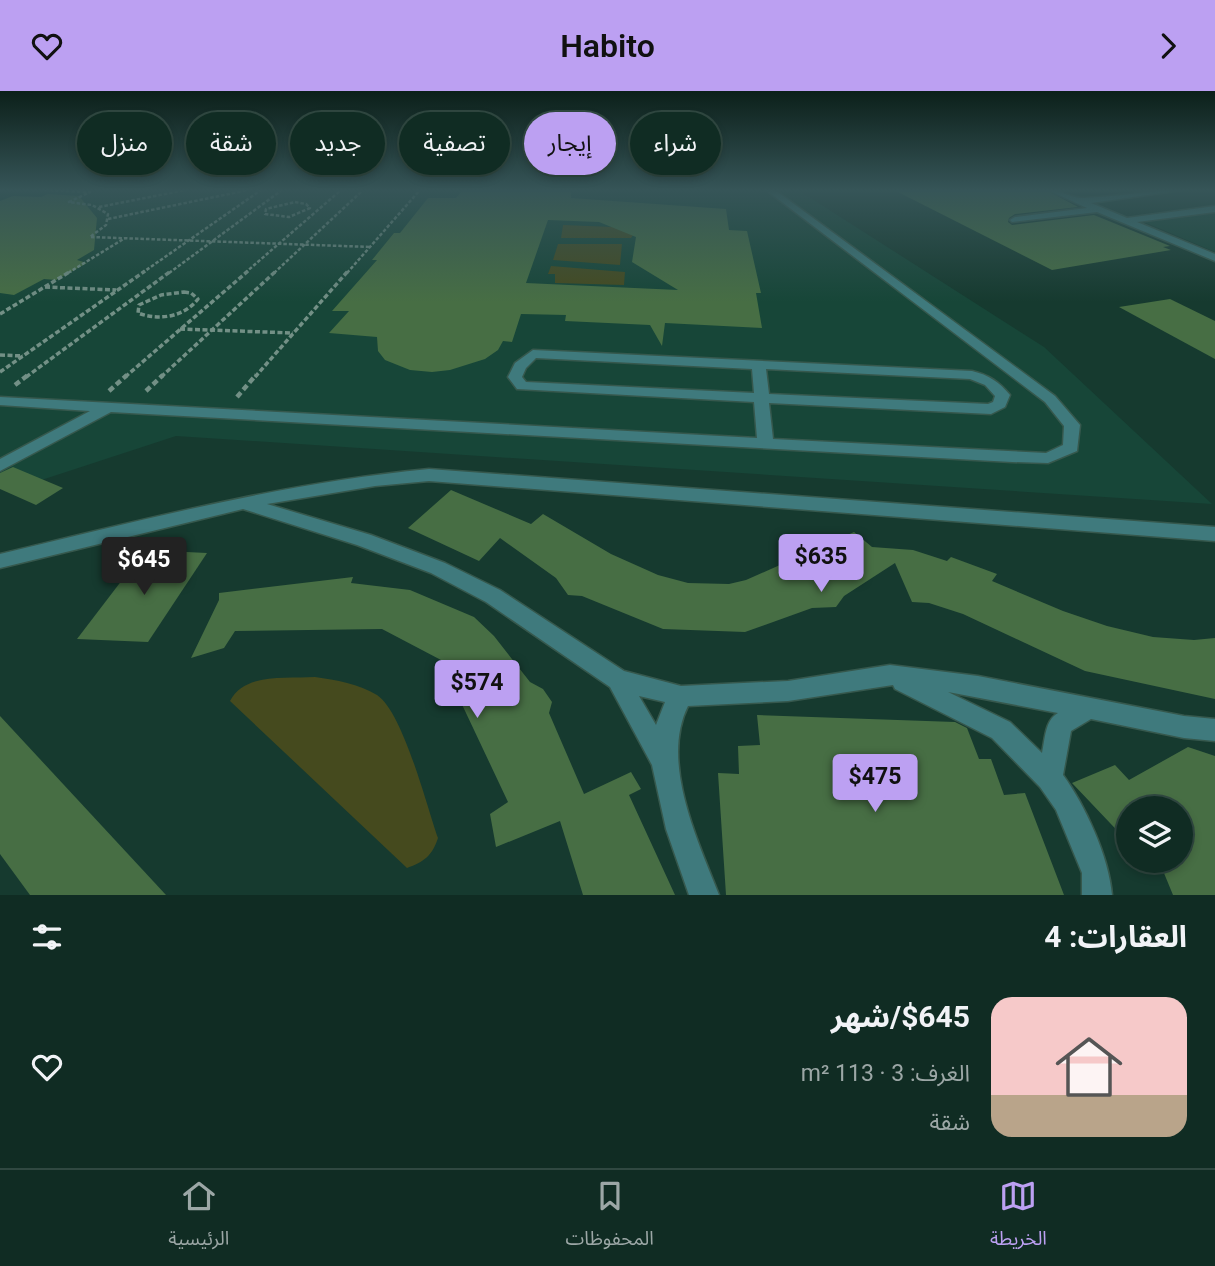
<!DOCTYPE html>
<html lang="ar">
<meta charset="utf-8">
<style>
:root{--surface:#102c23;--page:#19342b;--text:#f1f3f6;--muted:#9ca7a6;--line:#304841;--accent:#bca0f2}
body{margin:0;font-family:Roboto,"Noto Sans Arabic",sans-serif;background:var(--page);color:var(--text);direction:rtl;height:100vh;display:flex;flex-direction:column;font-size:26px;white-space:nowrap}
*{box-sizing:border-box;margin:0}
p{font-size:23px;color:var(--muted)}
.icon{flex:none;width:38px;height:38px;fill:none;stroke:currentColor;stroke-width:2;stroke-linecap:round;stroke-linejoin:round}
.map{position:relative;height:804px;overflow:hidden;direction:ltr}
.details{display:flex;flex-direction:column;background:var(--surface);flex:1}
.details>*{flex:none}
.hud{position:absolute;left:21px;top:21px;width:700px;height:63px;direction:rtl;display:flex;gap:14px}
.fabs{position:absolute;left:1116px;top:705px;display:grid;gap:14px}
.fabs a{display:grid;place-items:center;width:77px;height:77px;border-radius:50%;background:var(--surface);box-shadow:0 4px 10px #0003,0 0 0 2px var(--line);font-size:35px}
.price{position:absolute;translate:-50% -60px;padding:0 16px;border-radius:7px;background:var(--accent);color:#111;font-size:23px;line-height:46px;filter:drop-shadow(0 2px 4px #0008)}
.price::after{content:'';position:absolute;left:50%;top:42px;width:21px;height:16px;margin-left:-10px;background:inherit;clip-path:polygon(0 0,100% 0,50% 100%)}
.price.selected{background:#222;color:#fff}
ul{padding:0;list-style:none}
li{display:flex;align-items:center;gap:21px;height:175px;padding:0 28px}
li span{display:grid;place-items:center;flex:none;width:196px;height:140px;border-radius:21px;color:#555}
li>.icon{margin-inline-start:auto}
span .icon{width:84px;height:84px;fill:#fffc;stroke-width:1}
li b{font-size:30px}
h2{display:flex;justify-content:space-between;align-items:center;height:84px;padding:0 28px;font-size:30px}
.pill{padding:0 24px;border-radius:32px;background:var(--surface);box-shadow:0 4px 10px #0003,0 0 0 2px var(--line);font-size:24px;line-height:63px}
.pill.selected{background:var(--accent);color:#111}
header{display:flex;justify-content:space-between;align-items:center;height:91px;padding:0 28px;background:var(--accent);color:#111;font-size:32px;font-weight:600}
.tab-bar{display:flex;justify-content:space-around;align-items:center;height:98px;border-top:2px solid var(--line);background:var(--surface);font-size:19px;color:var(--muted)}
.tab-bar a{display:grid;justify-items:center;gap:4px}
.tab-bar .selected{color:var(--accent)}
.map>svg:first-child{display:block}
</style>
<header><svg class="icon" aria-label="forward" viewBox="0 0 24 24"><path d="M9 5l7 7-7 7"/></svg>Habito<svg class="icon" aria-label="heart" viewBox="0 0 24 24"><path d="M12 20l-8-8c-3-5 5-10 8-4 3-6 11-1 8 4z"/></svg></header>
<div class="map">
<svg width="1215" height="804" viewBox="0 0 1215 804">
<rect width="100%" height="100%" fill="#163a2f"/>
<g fill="#174638">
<path d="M0 99H798L1044 256 1212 413 176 345 11 399 0 394Z"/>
<path d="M1215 121V161L1142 130Z"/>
</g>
<g fill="#454a1e">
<path d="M563 134 638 137 631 147H561Z"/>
<path d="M558 153H622L620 174 553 169Z"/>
<path d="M551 175 625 181 624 194 555 192V183H548Z"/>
<path d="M315 586C336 589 359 593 377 604 403 621 427 716 438 747 432 765 424 771 407 777L230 610C245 581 287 588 315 586Z"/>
</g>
<g fill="#476e44" fill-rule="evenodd">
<path d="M463 99H571V107L726 118 729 139 747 140 761 202H756L762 237 665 232 662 255 650 234 565 230 566 224 521 223 512 251 503 250 498 259 485 268 450 279 432 281 410 279 385 269 378 260 377 246 329 242 349 220H332L377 169H372L394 142H400L428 107H456ZM548 129 599 131 636 146 632 171 678 199 526 192Z"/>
<path d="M894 99H1046L1078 116 1015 123 1009 127 1008 131 1012 134 1094 124 1170 155 1163 156 1171 159 1052 179Z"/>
<path d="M48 103 79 105 97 127 94 159 77 169 87 172 56 189 44 188 14 204 0 202V110L13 105 41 106Z"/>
<path d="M1170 208 1215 230V268L1119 216Z"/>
<path d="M13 376 63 397 36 414 0 398V382Z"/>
<path d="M451 399 531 433 543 423 611 463 658 484 688 492 729 493 746 489 854 441 872 456 913 459 947 470 951 466 997 483 992 490 1063 520 1107 535 1153 546 1194 549 1215 547V608L1085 580 963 523 929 512 912 511 895 472 844 505 836 516 812 517 745 541 663 538 582 505 568 504 556 487 500 447 479 470 408 437Z"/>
<path d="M145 459 207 462 148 551 77 548Z"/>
<path d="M353 486 351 492 410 499 474 526 494 545 530 591 543 598 552 611 549 622 584 703 631 681 641 698 629 704 675 804H583L560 730 496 756 490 723 508 711 441 569 382 538 235 540 224 557 191 567 219 509V502Z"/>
<path d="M757 624 955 631 967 637 979 668H991L1004 704 1025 702 1064 804H726L718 682 739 683 738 655 760 654Z"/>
<path d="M0 625 166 804H30L0 763Z"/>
<path d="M1188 656 1215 665V804H1173L1159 770H1181V718H1132L1129 711V752L1072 692 1115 674 1129 689Z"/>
</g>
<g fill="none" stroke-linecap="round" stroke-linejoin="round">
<g stroke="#36584d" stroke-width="3">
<g id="minor">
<path d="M766 99H775L1055 305 1080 334 1077 360 1048 372 1012 371 111 321 0 380V368L90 320 0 314V306L757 347 754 311 517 298 508 286 515 272 533 259 972 280C989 284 999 291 1010 304L1005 316 991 323 769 312 773 348 1046 362 1063 354 1064 335 1045 311ZM536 267 752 278 754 302 526 291 522 286 526 277ZM766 278 970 288 985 294 995 305 993 311 988 313 769 303Z"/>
<path d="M1048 99C1061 99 1072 108 1084 107 1117 106 1149 99 1182 99L1091 112 1127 127 1215 115V121L1137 131 1215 163V170L1097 121 1012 131 1010 129 1015 126 1087 117Z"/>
<path d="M429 378 1215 436V450L429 390 375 395 267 413 371 444 445 472 500 499 624 580 681 595 788 590 890 574 978 585 1184 625 1215 628V650L1184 647 1091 628 1071 640 1063 684C1085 714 1109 766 1112 804H1082V782L1056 719 1040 696 992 647 895 598 893 594 788 610 688 615C660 671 698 750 719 804H689L666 738 652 674 610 596 486 511 431 482 357 454 243 418 0 477V463C142 429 283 392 429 378ZM948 601 1058 622C1045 629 1045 648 1042 662L1010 631ZM639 605 665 611 656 634Z"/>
</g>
</g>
<g stroke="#739086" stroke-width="2.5" stroke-dasharray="3.5 2" stroke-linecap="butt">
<path d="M44 99 90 101 69 111 92 114 108 123 106 134 90 146 371 156"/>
<path d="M295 111 306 113 310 117 289 126 265 123 266 118Z"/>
<path d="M99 116 185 99"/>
<path d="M108 128 248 99"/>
<path d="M68 182 125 147"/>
<path d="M142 182 261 99"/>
<path d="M169 182 282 99"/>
<path d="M245 182 341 99"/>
<path d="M274 182 363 99"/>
<path d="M347 182 420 99"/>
</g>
<g stroke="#739086" stroke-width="3.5" stroke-dasharray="5 2.5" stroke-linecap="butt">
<path d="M45 196 116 199"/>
<path d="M184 201 191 202 198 208C184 226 159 230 138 222L139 214 161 204Z"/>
<path d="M0 223 71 180"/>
<path d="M180 238 293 242"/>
<path d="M0 264 23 265"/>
<path d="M0 281 145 180"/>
<path d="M26 286 171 180"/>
<path d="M125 286 248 180"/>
<path d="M161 286 276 180"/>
<path d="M255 286 348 180"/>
</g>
<g stroke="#739086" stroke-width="4.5" stroke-dasharray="6 3.5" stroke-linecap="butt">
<path d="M15 294 28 284"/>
<path d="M109 300 127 284"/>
<path d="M146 300 163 284"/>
<path d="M237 306 256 284"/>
</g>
<use href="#minor" fill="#3f7a7d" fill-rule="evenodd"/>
</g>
<linearGradient id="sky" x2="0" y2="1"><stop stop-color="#0c201a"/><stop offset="0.47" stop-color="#365558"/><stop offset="1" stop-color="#365558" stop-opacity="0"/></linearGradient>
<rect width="1215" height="211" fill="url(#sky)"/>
</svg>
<div class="fabs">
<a><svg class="icon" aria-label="layers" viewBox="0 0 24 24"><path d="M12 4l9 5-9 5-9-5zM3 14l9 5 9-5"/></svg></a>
</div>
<b class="price" style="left:821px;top:503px">$635</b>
<b class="price selected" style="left:144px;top:506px">$645</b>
<b class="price" style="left:477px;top:629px">$574</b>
<b class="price" style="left:875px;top:723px">$475</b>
<div class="hud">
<a class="pill">شراء</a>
<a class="pill selected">إيجار</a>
<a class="pill">تصفية</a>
<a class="pill">جديد</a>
<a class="pill">شقة</a>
<a class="pill">منزل</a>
</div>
</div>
<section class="details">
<h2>العقارات: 4<svg class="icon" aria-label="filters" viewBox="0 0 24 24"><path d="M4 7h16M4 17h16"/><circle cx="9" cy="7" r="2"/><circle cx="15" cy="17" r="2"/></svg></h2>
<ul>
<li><span style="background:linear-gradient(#f6c9c9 70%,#b9a48a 0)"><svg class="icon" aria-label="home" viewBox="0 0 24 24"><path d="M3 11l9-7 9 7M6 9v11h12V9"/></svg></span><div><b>$645/شهر</b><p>الغرف: 3 · 113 m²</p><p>شقة</p></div><svg class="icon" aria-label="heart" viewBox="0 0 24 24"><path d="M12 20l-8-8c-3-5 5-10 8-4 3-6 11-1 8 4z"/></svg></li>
</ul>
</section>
<nav class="tab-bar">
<a class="selected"><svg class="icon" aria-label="map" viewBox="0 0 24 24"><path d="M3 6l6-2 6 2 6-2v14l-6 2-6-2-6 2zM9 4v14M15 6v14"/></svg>الخريطة</a>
<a><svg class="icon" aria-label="saved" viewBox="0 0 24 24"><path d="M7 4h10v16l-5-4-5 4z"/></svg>المحفوظات</a>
<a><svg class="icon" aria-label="home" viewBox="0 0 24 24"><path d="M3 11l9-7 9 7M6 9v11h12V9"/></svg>الرئيسية</a>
</nav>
